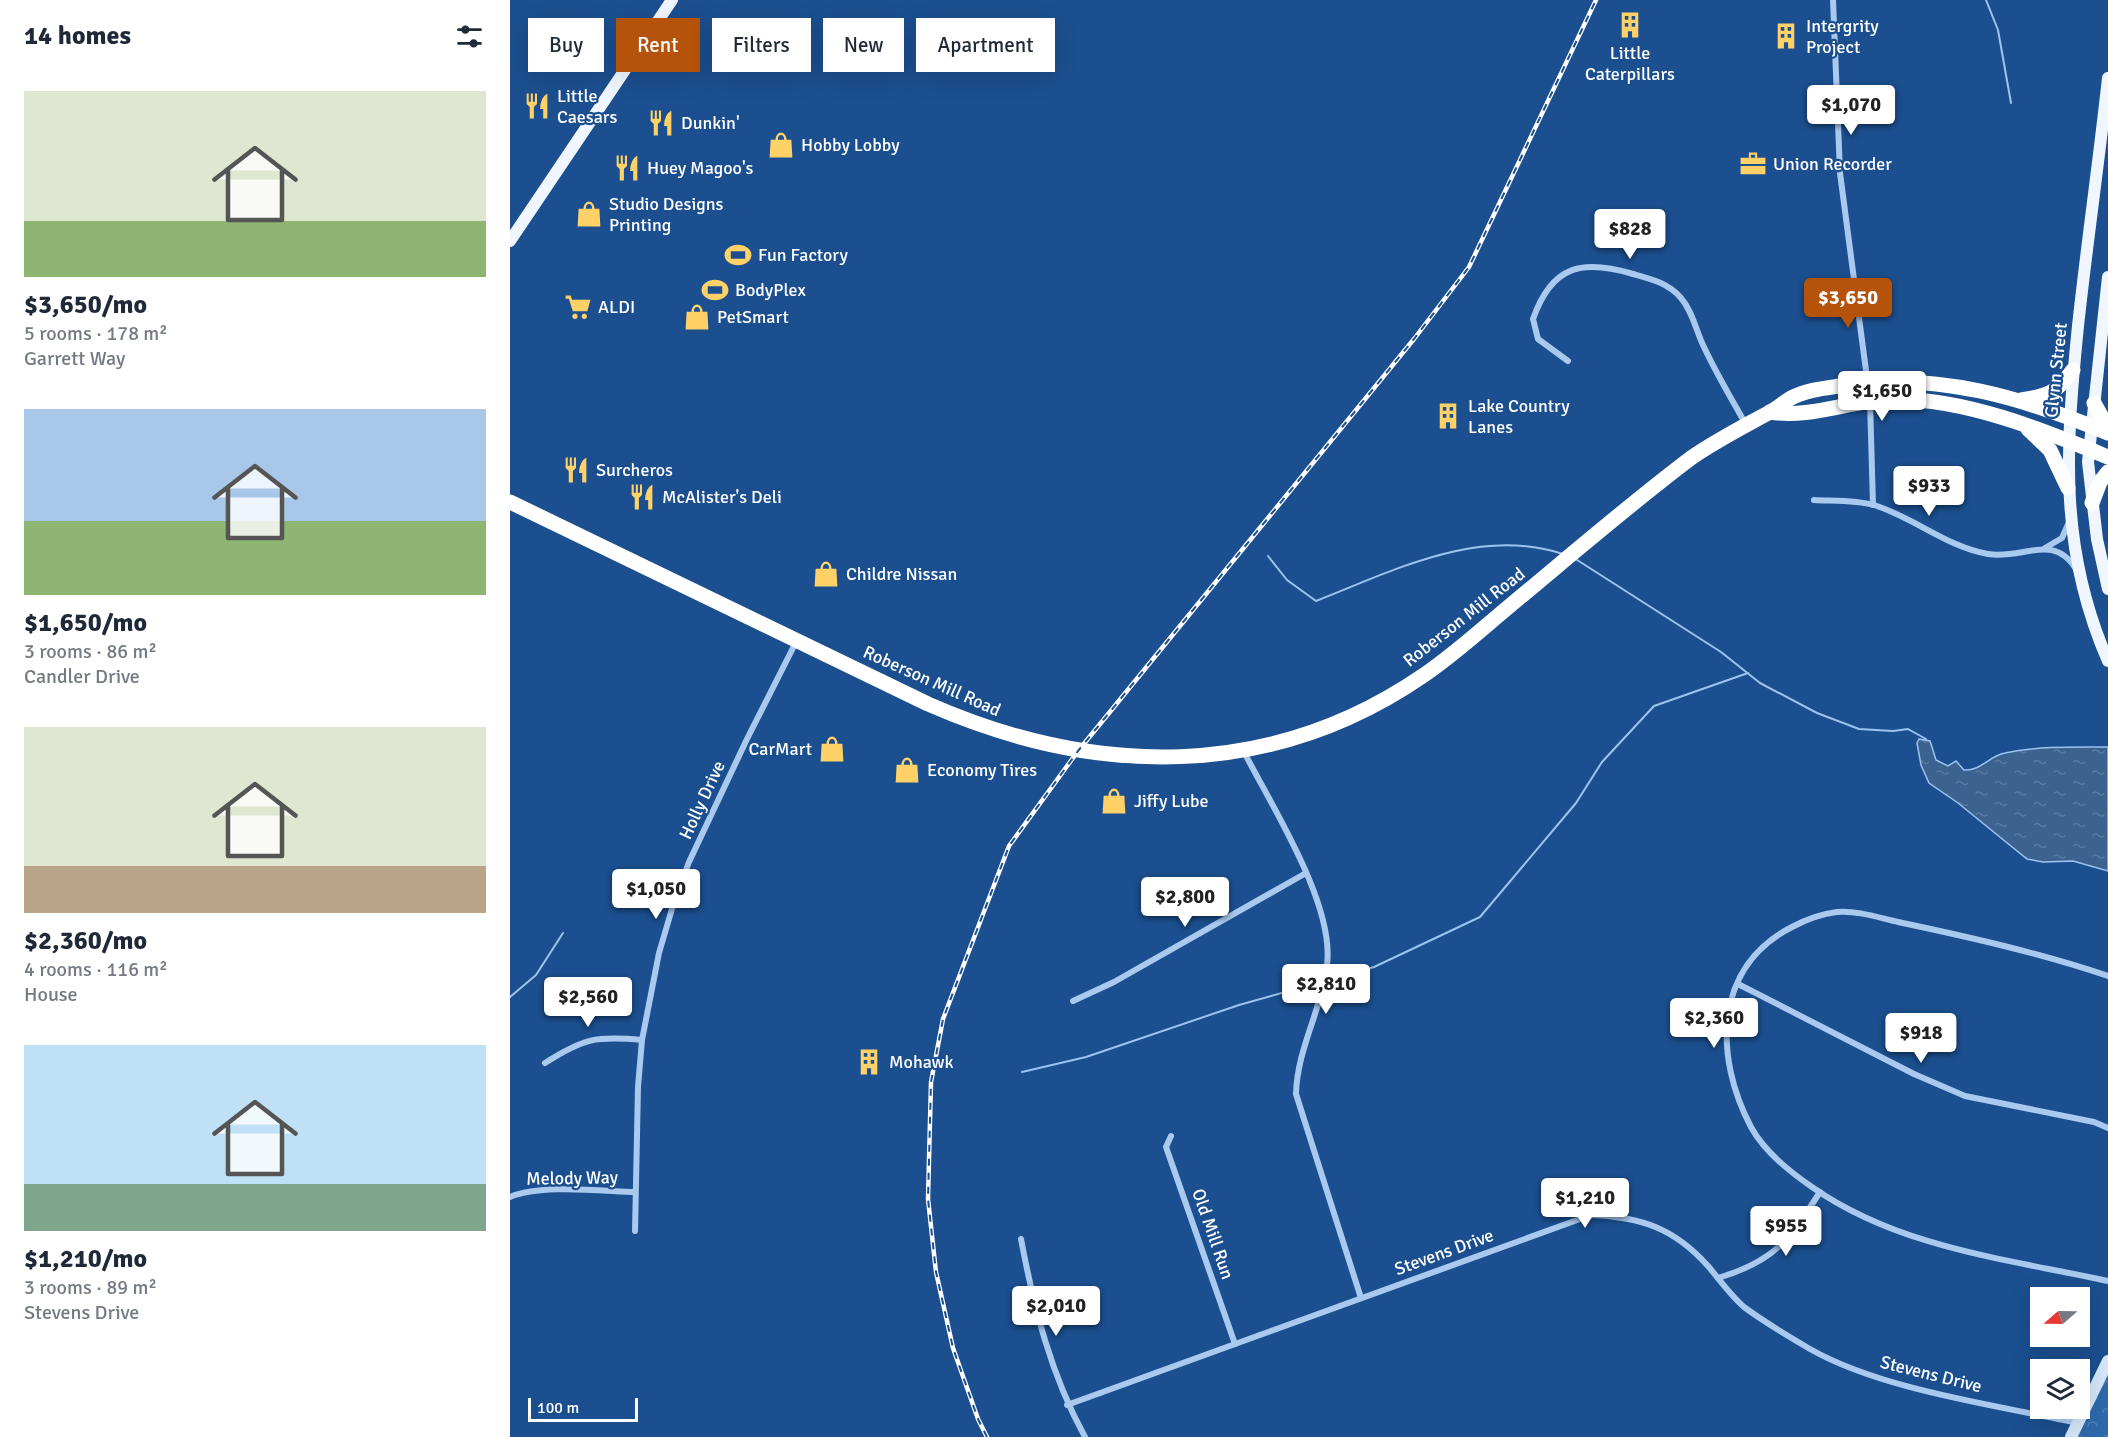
<!DOCTYPE html>
<meta charset="utf-8">
<style>
:root{--surface:#fff;--page:#f6f6f7;--text:#1f2937;--muted:#747a83;--accent:#b45309}
body{margin:0;font-family:Signika,sans-serif;background:var(--page);color:var(--text);height:100vh;display:flex;flex-direction:column;font-size:22px;white-space:nowrap}
*{box-sizing:border-box;margin:0}
p{font-size:20px;color:var(--muted)}
.icon{flex:none;width:33px;height:33px;fill:none;stroke:currentColor;stroke-width:2;stroke-linecap:round;stroke-linejoin:round}
.map{position:relative;flex:1;overflow:hidden}
.panel{display:flex;flex-direction:column;background:var(--surface);width:510px}
.panel>*{flex:none}
.hud{position:absolute;left:18px;top:18px;width:570px;height:54px;display:flex;gap:12px}
.needle{width:39px;rotate:250deg}
.tools{position:absolute;left:1520px;top:1287px;display:grid;gap:12px}
.tools a{display:grid;place-items:center;width:60px;height:60px;border-radius:0px;background:var(--surface);box-shadow:0 6px 24px #0002;font-size:30px}
.scale{position:absolute;left:18px;bottom:15px;width:110px;box-sizing:border-box;padding-left:6px;border:3px solid #fff;border-top:0;font-size:16px;line-height:21px;white-space:nowrap;color:#fff;-webkit-text-stroke:4px #1b4f8f;paint-order:stroke}
.price{position:absolute;translate:-50% -51px;padding:0 14px;border-radius:6px;background:#fff;color:#222;font-size:20px;line-height:39px;filter:drop-shadow(0 2px 3px #0008)}
.price::after{content:'';position:absolute;left:50%;top:36px;width:18px;height:14px;margin-left:-9px;background:inherit;clip-path:polygon(0 0,100% 0,50% 100%)}
.price.on{background:var(--accent);color:#fff}
ul{padding:0;list-style:none}
li{display:grid;align-content:center;gap:12px;height:318px;padding:0 24px}
li span{display:grid;place-items:center;height:186px;border-radius:0px;color:#555}
li>.icon{margin-inline-start:auto}
span .icon{width:108px;height:108px;fill:#fffc;stroke-width:1}
li b{font-size:26px}
h2{display:flex;justify-content:space-between;align-items:center;height:72px;padding:0 24px;font-size:26px}
.tag{padding:0 21px;border-radius:0px;background:var(--surface);box-shadow:0 6px 24px #0002;font-size:21px;line-height:54px}
.tag.on{background:var(--accent);color:#fff}
main{display:flex;flex:1;min-height:0}
.map>svg:first-child{display:block}
</style>
<main>
<section class="panel">
<h2>14 homes<svg class="icon" aria-label="filters" viewBox="0 0 24 24"><path d="M4 7h16M4 17h16"/><circle cx="9" cy="7" r="2"/><circle cx="15" cy="17" r="2"/></svg></h2>
<ul>
<li><span style="background:linear-gradient(#dfe7d0 70%,#8fb573 0)"><svg class="icon" aria-label="home" viewBox="0 0 24 24"><path d="M3 11l9-7 9 7M6 9v11h12V9"/></svg></span><div><b>$3,650/mo</b><p>5 rooms · 178 m²</p><p>Garrett Way</p></div></li>
<li><span style="background:linear-gradient(#a9c7e8 60%,#8fb573 0)"><svg class="icon" aria-label="home" viewBox="0 0 24 24"><path d="M3 11l9-7 9 7M6 9v11h12V9"/></svg></span><div><b>$1,650/mo</b><p>3 rooms · 86 m²</p><p>Candler Drive</p></div></li>
<li><span style="background:linear-gradient(#dfe7d0 75%,#b9a48a 0)"><svg class="icon" aria-label="home" viewBox="0 0 24 24"><path d="M3 11l9-7 9 7M6 9v11h12V9"/></svg></span><div><b>$2,360/mo</b><p>4 rooms · 116 m²</p><p>House</p></div></li>
<li><span style="background:linear-gradient(#bfe0f5 75%,#7fa58c 0)"><svg class="icon" aria-label="home" viewBox="0 0 24 24"><path d="M3 11l9-7 9 7M6 9v11h12V9"/></svg></span><div><b>$1,210/mo</b><p>3 rooms · 89 m²</p><p>Stevens Drive</p></div></li>
</ul>
</section>
<div class="map">
<svg width="1598" height="1437" viewBox="0 0 1598 1437">
<defs>
<pattern id="forest-crowns" width="20" height="18" patternUnits="userSpaceOnUse" patternTransform="scale(1.5)"><rect width="20" height="18" fill="#2e69ad"/><path d="M2 6a3 3 0 1 1 6 0M12 15a3 3 0 1 1 6 0" fill="none" stroke="#4d80b9"/></pattern>
<pattern id="water-ripples" width="26" height="14" patternUnits="userSpaceOnUse" patternTransform="scale(1.5)"><rect width="26" height="14" fill="#3c6290"/><path d="M2 4q2-2 4 0t4 0M15 11q2-2 4 0t4 0" fill="none" stroke="#597aa1"/></pattern>
</defs>
<rect width="100%" height="100%" fill="#1b4f8f"/>
<path fill="url(#forest-crowns)" d="M1598 1363V1437H1563Z"/>
<path fill="url(#water-ripples)" stroke="#9cc4f0" stroke-width="1.5" d="M1409 739 1420 741 1426 760 1438 766 1446 761 1454 770C1471 771 1479 756 1495 753 1528 746 1565 747 1598 747V871L1563 861 1533 862 1517 859 1448 803 1419 783 1411 765 1407 743Z"/>
<g fill="none" stroke-linecap="round" stroke-linejoin="round">
<g stroke="#9cc4f0" stroke-width="2">
<path d="M1476 0 1488 30 1501 103"/>
<path d="M758 556 777 580 806 601C883 571 968 526 1053 554"/>
<path d="M1064 558 1211 652 1250 683 1307 713 1349 729 1383 731 1398 729 1416 739"/>
<path d="M0 997 26 975 53 933"/>
<path d="M512 1072 576 1057 729 1005 864 967 970 917 1066 803 1092 762 1144 706 1238 673"/>
</g>
<g stroke="#a9c9ee" stroke-width="6">
<path d="M1323 0 1330 173 1360 401 1363 505"/>
<path d="M1058 361 1028 339 1023 319C1042 265 1072 259 1123 274 1141 279 1158 283 1171 298 1183 312 1186 331 1194 347 1206 373 1221 398 1235 423"/>
<path d="M1304 500C1323 501 1346 500 1364 505 1403 517 1437 547 1478 554 1513 560 1543 532 1566 569"/>
<path d="M1535 548 1552 538 1559 522"/>
<path d="M733 750C761 805 825 904 817 965 812 1009 787 1049 786 1094L851 1298"/>
<path d="M1598 976C1530 953 1459 937 1388 922 1370 918 1346 910 1327 912 1310 914 1297 919 1282 927 1203 967 1204 1057 1241 1127 1254 1151 1280 1172 1302 1187 1389 1248 1497 1259 1598 1281"/>
<path d="M1228 984 1404 1074 1455 1096 1584 1122 1598 1128"/>
<path d="M563 1001 604 982 796 873"/>
<path d="M35 1063C74 1038 86 1036 132 1040"/>
<path d="M661 1136 656 1147 725 1344"/>
<path d="M0 1197C31 1184 91 1191 125 1192"/>
<path d="M125 1231 128 1087 132 1040 149 953 164 902 179 862 237 739 287 640"/>
<path d="M511 1239C524 1308 541 1375 575 1437"/>
<path d="M1208 1278C1265 1261 1279 1240 1310 1192"/>
<path d="M557 1405 1081 1215C1131 1217 1164 1228 1198 1266 1209 1279 1221 1296 1234 1307 1254 1322 1278 1336 1300 1349 1372 1390 1486 1405 1567 1423"/>
</g>
<path stroke="#d6e6fa" stroke-width="12" d="M1561 1437 1598 1361"/>
<g stroke="#f0f6ff" stroke-width="12">
<path d="M1598 78C1589 161 1577 243 1568 326 1556 446 1548 547 1598 661"/>
<path d="M0 241 162 0"/>
<path d="M1598 277 1578 462 1587 539 1598 589"/>
</g>
<g stroke="#fff" stroke-width="15">
<path d="M1511 400C1539 396 1547 392 1563 370"/>
<path d="M1584 403 1598 428"/>
<path d="M1260 412C1300 419 1341 400 1382 399 1454 398 1533 430 1598 457"/>
<path d="M1518 429 1540 450 1558 488"/>
<path d="M0 502 418 704C584 777 760 781 914 675 945 654 973 628 1002 604 1061 555 1120 504 1181 458 1207 440 1233 427 1260 412 1268 408 1275 401 1283 397 1299 389 1318 388 1336 385 1428 372 1514 398 1598 433"/>
<path d="M1582 503 1590 482 1598 472"/>
</g>
<g stroke="#fff" stroke-width="4.5">
<path id="rail" d="M477 1437 468 1419 443 1348 426 1272 418 1199 421 1082 433 1019 499 846 568 751 904 339 959 267 1086 0"/>
</g>
<use href="#rail" stroke="#1b4f8f" stroke-width="2" stroke-dasharray="7" stroke-linecap="butt"/>
</g>
<defs>
<g id="building-bare" transform="scale(2.07)"><path d="M-4-6H4V6H1V3H-1V6H-4ZM-2.5-4.3h1.7v1.8h-1.7ZM.8-4.3h1.7v1.8H.8ZM-2.5-1h1.7V.8h-1.7ZM.8-1h1.7V.8H.8Z" fill="#ffd166" stroke="#1b4f8f" stroke-width="2.5" paint-order="stroke"/></g>
<g id="restaurant-bare" transform="scale(2.07)"><path d="M-5-6h1v4h1v-4h1v4h1v-4h1v5L-1.5 .5V6h-2V.5L-5-1ZM5-6V6H3V1.5H1.5Q1.5-4 5-6Z" fill="#ffd166" stroke="#1b4f8f" stroke-width="2.5" paint-order="stroke"/></g>
<g id="shop-bare" transform="scale(2.07)"><path d="M-5-2.5h2.3a2.7 3.5 0 0 1 5.4 0H5L5.5 6h-11ZM-1.5-2.5h3a1.5 2.3 0 0 0-3 0Z" fill="#ffd166" stroke="#1b4f8f" stroke-width="2.5" paint-order="stroke"/></g>
<g id="office-bare" transform="scale(2.07)"><path d="M-6-3h4V-5.5h4V-3h4V5H-6ZM-1-4.5V-3h2v-1.5ZM-6 0V1H6V0Z" fill="#ffd166" stroke="#1b4f8f" stroke-width="2.5" paint-order="stroke"/></g>
<g id="stadium-bare" transform="scale(2.07)"><path d="M0-5a6.5 5 0 1 0 0 10a6.5 5 0 1 0 0-10ZM-3.5-1.8h7v3.6h-7Z" fill="#ffd166" stroke="#1b4f8f" stroke-width="2.5" paint-order="stroke"/></g>
<g id="supermarket-bare" transform="scale(2.07)"><path d="M-6-5.5h2.5l.6 2H6L4.5 2H-2.5L-4.4-4H-6ZM-1.5 3.2a1.3 1.3 0 1 0 .1 0ZM3 3.2a1.3 1.3 0 1 0 .1 0Z" fill="#ffd166" stroke="#1b4f8f" stroke-width="2.5" paint-order="stroke"/></g>
</defs>
<g fill-rule="evenodd">
<use href="#building-bare" x="1120" y="25"/>
<use href="#building-bare" x="1276" y="36"/>
<use href="#restaurant-bare" x="27" y="106"/>
<use href="#restaurant-bare" x="151" y="123"/>
<use href="#shop-bare" x="271" y="145"/>
<use href="#office-bare" x="1243" y="164"/>
<use href="#restaurant-bare" x="117" y="168"/>
<use href="#shop-bare" x="79" y="214"/>
<use href="#stadium-bare" x="228" y="255"/>
<use href="#stadium-bare" x="205" y="290"/>
<use href="#supermarket-bare" x="68" y="307"/>
<use href="#shop-bare" x="187" y="317"/>
<use href="#building-bare" x="938" y="416"/>
<use href="#restaurant-bare" x="66" y="470"/>
<use href="#restaurant-bare" x="132" y="497"/>
<use href="#shop-bare" x="316" y="574"/>
<use href="#shop-bare" x="322" y="749"/>
<use href="#shop-bare" x="397" y="770"/>
<use href="#shop-bare" x="604" y="801"/>
<use href="#building-bare" x="359" y="1062"/>
</g>
<g text-anchor="middle" stroke-width="4.5" stroke-linejoin="round" paint-order="stroke">
<g font-size="18" fill="#fff" stroke="#1b4f8f" text-anchor="start">
<text x="1296" y="32">Intergrity<tspan x="1296" dy="21">Project</tspan></text>
<text x="1120" y="59" text-anchor="middle">Little<tspan x="1120" dy="21">Caterpillars</tspan></text>
<text x="47" y="102">Little<tspan x="47" dy="21">Caesars</tspan></text>
<text x="171" y="129">Dunkin'</text>
<text x="291" y="151">Hobby Lobby</text>
<text x="1263" y="170">Union Recorder</text>
<text x="137" y="174">Huey Magoo's</text>
<text x="99" y="210">Studio Designs<tspan x="99" dy="21">Printing</tspan></text>
<text x="248" y="261">Fun Factory</text>
<text x="225" y="296">BodyPlex</text>
<text x="88" y="313">ALDI</text>
<text x="207" y="323">PetSmart</text>
<text x="958" y="412">Lake Country<tspan x="958" dy="21">Lanes</tspan></text>
<text x="86" y="476">Surcheros</text>
<text x="152" y="503">McAlister's Deli</text>
<text x="336" y="580">Childre Nissan</text>
<text x="302" y="755" text-anchor="end">CarMart</text>
<text x="417" y="776">Economy Tires</text>
<text x="624" y="807">Jiffy Lube</text>
<text x="379" y="1068">Mohawk</text>
</g>
<g font-size="18" fill="#fff" stroke="#1b4f8f">
<text transform="translate(1546 370) rotate(-84)" y="6">Glynn Street</text>
<text transform="translate(954 617) rotate(-38)" y="6">Roberson Mill Road</text>
<text transform="translate(422 681) rotate(24)" y="6">Roberson Mill Road</text>
<text transform="translate(192 800) rotate(-65)" y="6">Holly Drive</text>
<text transform="translate(62 1178) rotate(-1)" y="6">Melody Way</text>
<text transform="translate(703 1234) rotate(71)" y="6">Old Mill Run</text>
<text transform="translate(934 1252) rotate(-20)" y="6">Stevens Drive</text>
<text transform="translate(1421 1374) rotate(14)" y="6">Stevens Drive</text>
</g>
</g>
</svg>
<div class="tools">
<a><svg class="needle" viewBox="-14 -14 28 28"><path d="M0-13l5 13h-10z" fill="#e53935"/><path d="M0 13l5-13h-10z" fill="#747a83"/></svg></a>
<a><svg class="icon" aria-label="layers" viewBox="0 0 24 24"><path d="M12 4l9 5-9 5-9-5zM3 14l9 5 9-5"/></svg></a>
</div>
<div class="scale">100 m</div>
<b class="price" style="left:1341px;top:136px">$1,070</b>
<b class="price" style="left:1120px;top:260px">$828</b>
<b class="price on" style="left:1338px;top:329px">$3,650</b>
<b class="price" style="left:1372px;top:422px">$1,650</b>
<b class="price" style="left:1419px;top:517px">$933</b>
<b class="price" style="left:146px;top:920px">$1,050</b>
<b class="price" style="left:675px;top:928px">$2,800</b>
<b class="price" style="left:816px;top:1015px">$2,810</b>
<b class="price" style="left:78px;top:1028px">$2,560</b>
<b class="price" style="left:1204px;top:1049px">$2,360</b>
<b class="price" style="left:1411px;top:1064px">$918</b>
<b class="price" style="left:1075px;top:1229px">$1,210</b>
<b class="price" style="left:1276px;top:1257px">$955</b>
<b class="price" style="left:546px;top:1337px">$2,010</b>
<div class="hud">
<a class="tag">Buy</a>
<a class="tag on">Rent</a>
<a class="tag">Filters</a>
<a class="tag">New</a>
<a class="tag">Apartment</a>
</div>
</div>
</main>
